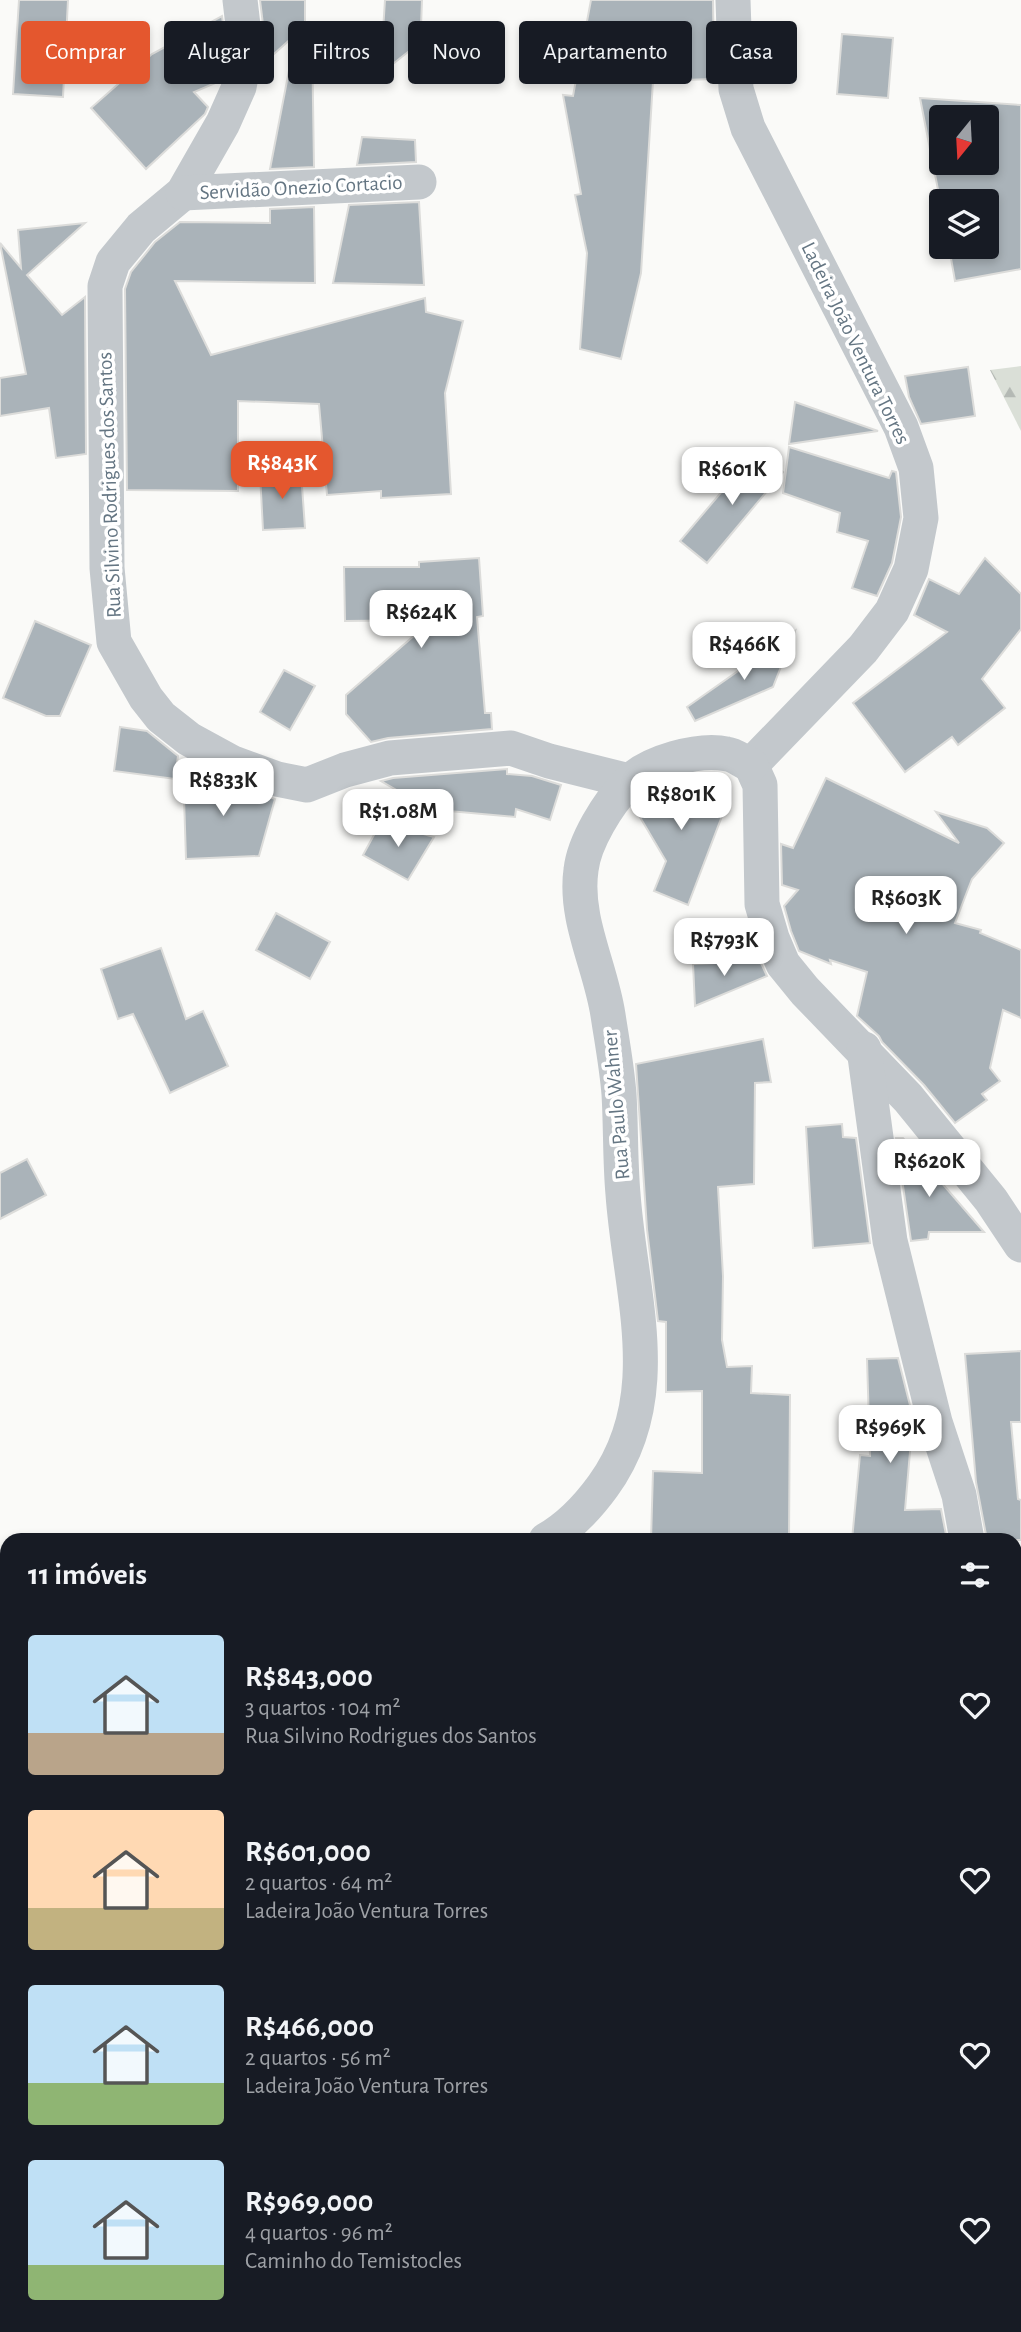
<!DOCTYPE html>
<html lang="pt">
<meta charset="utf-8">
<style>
:root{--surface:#171b24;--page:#242831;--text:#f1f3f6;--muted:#9ea1a6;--accent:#e4572e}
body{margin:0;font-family:"Alegreya Sans",sans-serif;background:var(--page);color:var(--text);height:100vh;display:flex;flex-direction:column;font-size:26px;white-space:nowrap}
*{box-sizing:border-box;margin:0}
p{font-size:23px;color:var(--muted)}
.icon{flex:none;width:38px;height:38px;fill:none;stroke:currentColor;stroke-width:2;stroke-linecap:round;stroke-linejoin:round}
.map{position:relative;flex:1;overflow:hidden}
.side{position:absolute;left:0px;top:1533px;width:1022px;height:800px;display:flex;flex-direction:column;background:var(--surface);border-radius:21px 21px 0 0;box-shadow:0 4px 10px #0003}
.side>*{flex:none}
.guide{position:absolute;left:21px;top:21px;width:980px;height:63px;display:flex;gap:14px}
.needle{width:46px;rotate:198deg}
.controls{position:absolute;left:929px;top:105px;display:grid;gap:14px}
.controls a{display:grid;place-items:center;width:70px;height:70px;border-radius:7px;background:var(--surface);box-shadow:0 4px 10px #0003;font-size:35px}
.price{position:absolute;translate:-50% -60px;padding:0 16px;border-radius:14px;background:#fff;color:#222;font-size:23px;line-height:46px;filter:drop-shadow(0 2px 4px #0008)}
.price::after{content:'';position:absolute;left:50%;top:42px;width:21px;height:16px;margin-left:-10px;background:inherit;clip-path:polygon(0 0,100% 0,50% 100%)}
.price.on{background:var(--accent);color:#fff}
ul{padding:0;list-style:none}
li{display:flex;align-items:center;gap:21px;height:175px;padding:0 28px}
li span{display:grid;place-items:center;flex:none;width:196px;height:140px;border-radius:7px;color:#555}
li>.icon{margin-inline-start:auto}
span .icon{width:84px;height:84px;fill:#fffc;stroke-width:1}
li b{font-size:30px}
h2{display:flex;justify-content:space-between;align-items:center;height:84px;padding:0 28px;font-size:30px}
.tag{padding:0 24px;border-radius:7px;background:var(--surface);box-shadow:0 4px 10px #0003;font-size:24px;line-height:63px}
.tag.on{background:var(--accent);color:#fff}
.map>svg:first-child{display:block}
</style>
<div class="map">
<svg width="1021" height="2332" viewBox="0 0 1021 2332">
<defs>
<pattern id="forest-firs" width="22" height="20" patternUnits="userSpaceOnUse" patternTransform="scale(1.75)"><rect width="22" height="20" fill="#dadfd7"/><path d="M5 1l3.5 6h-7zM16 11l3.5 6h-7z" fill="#b4b9b4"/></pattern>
</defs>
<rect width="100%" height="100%" fill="#fafaf8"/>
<path fill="url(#forest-firs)" d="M1021 366V431L990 370Z"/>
<g fill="#aab3b9" stroke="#dcdcda" stroke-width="2" fill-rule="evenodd">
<path d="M19 0H68L63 97 13 94Z"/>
<path d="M260 0H305V26L264 63 266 49Z"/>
<path d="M385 0H422L421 27 413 48 374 79 383 31Z"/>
<path d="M591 0H713L714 79 653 81 641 273 621 359 580 349 587 253 575 195 581 194 563 95 573 96Z"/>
<path d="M222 16 226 50 220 81 194 92 208 107 205 114 146 169 91 108 152 54Z"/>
<path d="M296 34 312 36 314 167 270 169Z"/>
<path d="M842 34 893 38 888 98 837 94Z"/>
<path d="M920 98 1021 105V269L955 281 949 247H987V201H942V210ZM942 117H987V163H942Z"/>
<path d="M362 137 415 140 416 162 357 165Z"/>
<path d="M419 202 424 285 333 283 349 205Z"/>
<path d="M314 207 315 283 175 281 211 355 425 298 426 312 463 321 445 393 451 494 381 498V491L327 495 319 404 238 401V491L127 490 125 289 131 272 155 242 180 222 270 223V209Z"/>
<path d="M85 223 27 275 62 315 85 297 86 454 56 458 49 408 0 416V378L26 374 0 243 21 268 18 230Z"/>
<path d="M968 367 975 416 921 424 909 397 905 376Z"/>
<path d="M795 402 878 431 789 444Z"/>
<path d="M789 447 889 478 892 471 896 472 901 517 892 563 877 596 852 588 868 541 837 532 840 513 783 493Z"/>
<path d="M757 450 783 472 707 563 680 541Z"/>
<path d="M301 472 305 528 263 530 260 474Z"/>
<path d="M479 558 483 616 477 617 485 713H491L492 729 388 738 371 742 346 714V695L432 620 345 621 344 567H419V562Z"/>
<path d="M985 558 1021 594V629L982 679 1005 708 958 745 952 737 905 772 853 703 947 632 914 615 929 579 959 594Z"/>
<path d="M35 621 91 645 60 716H46L3 698Z"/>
<path d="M795 631 773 687 695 721 687 707Z"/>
<path d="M284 670 315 686 290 730 260 712Z"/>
<path d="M120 727 147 731 178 756 175 779 114 771Z"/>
<path d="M183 767 215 776 275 799 259 856 186 859Z"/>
<path d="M507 769V774L532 776 561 785 550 820 516 809 515 817 449 811 445 818 381 781 393 778Z"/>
<path d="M698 774 722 816 688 905 654 891 666 861 634 807 641 798 670 781Z"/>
<path d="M826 778 959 843 936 812 987 828 1004 843 972 879 955 923 981 930 980 933 1021 950V1018L1003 1010 990 1068 1000 1081 982 1094 987 1100 955 1123 924 1085 882 1042 879 1036 857 1016 867 972 830 960 831 964 799 951 791 931 784 906 798 890 782 885 781 844 793 848Z"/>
<path d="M381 822 434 837 408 880 363 855Z"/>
<path d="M276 913 330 942 310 979 256 950Z"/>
<path d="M161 948 186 1019 203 1011 228 1066 170 1093 133 1014 118 1019 101 969Z"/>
<path d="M760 961 767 976 695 1006 693 964Z"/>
<path d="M763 1039 771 1082 755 1083 754 1184 718 1187 723 1276 722 1340 727 1367 752 1366 751 1393 790 1395 789 1540H651L653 1471 702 1473V1391L666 1392V1322L658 1321 647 1229 636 1064Z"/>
<path d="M842 1124 843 1137 856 1138 870 1243 813 1248 806 1127Z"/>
<path d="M896 1138H903L984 1232H929L928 1239 911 1241Z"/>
<path d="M27 1159 46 1195 0 1219V1173Z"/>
<path d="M1021 1351V1422H1011L1018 1499 1021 1500V1540H987L976 1482 965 1354Z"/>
<path d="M898 1358 913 1417 905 1510 941 1509 947 1540H852L860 1455 870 1456 867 1359Z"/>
</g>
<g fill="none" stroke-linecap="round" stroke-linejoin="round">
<path stroke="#c3c8cc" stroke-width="18" d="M1015 1894H1021"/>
<g stroke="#c3c8cc" stroke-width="35">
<path d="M240 0 246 51 239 87 223 123 183 193 141 228 113 262 105 286 107 568 114 642 146 698 161 717 189 739 233 763 277 779 307 785 345 770 390 758 511 748 549 761 629 781"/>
<path d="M733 0 736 89 748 128 901 427 916 468 921 518 911 569 892 611 863 649 751 765"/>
<path d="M183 193 419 182"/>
<path d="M751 765 760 785 762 904 772 938 783 964 805 991 908 1098 991 1200 1021 1245"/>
<path d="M864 1049 890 1241 935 1422 959 1495 967 1540"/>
<path d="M546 1540C569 1527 587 1508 603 1486 668 1397 630 1294 623 1194 620 1161 621 1127 619 1094 617 1068 612 1041 608 1015 601 967 574 919 581 870 584 842 608 803 628 783 648 762 699 748 727 754 735 755 743 762 751 765"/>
<path d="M0 1901 7 1895"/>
<path d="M1015 2232 1021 2230"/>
<path d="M1015 2264 1021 2270"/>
<path d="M0 2280H7"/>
<path d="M117 2326V2332"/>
<path d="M526 2326 527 2332"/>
</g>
</g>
<g text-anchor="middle" stroke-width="7" stroke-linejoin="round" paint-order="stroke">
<g font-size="21" fill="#657683" stroke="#fff">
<text transform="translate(301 187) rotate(-3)" y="7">Servidão Onezio Cortacio</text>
<text transform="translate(856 343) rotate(64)" y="7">Ladeira João Ventura Torres</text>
<text transform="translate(109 485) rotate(-92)" y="7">Rua Silvino Rodrigues dos Santos</text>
<text transform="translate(616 1105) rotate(-95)" y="7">Rua Paulo Wahner</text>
</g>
</g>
</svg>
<div class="controls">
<a><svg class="needle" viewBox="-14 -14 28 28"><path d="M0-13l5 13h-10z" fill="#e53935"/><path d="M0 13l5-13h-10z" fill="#9ea1a6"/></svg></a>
<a><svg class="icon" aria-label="layers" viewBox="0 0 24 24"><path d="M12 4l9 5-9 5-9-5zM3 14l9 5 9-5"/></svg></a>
</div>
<b class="price on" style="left:282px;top:501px">R$843K</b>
<b class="price" style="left:732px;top:507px">R$601K</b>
<b class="price" style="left:421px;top:650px">R$624K</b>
<b class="price" style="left:744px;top:682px">R$466K</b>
<b class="price" style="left:223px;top:818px">R$833K</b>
<b class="price" style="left:681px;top:832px">R$801K</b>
<b class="price" style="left:398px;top:849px">R$1.08M</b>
<b class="price" style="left:906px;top:936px">R$603K</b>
<b class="price" style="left:724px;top:978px">R$793K</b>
<b class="price" style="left:929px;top:1199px">R$620K</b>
<b class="price" style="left:890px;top:1465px">R$969K</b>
<div class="guide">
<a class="tag on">Comprar</a>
<a class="tag">Alugar</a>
<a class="tag">Filtros</a>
<a class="tag">Novo</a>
<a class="tag">Apartamento</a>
<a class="tag">Casa</a>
</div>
<section class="side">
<h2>11 imóveis<svg class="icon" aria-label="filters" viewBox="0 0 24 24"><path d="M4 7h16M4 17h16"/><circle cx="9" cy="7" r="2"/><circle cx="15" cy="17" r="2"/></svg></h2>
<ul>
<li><span style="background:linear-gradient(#bfe0f5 70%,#b9a48a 0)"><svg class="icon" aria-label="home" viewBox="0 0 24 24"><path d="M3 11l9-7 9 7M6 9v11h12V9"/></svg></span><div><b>R$843,000</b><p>3 quartos · 104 m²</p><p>Rua Silvino Rodrigues dos Santos</p></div><svg class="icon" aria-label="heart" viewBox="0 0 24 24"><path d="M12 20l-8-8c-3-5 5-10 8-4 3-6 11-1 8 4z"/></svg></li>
<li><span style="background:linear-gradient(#ffd9b3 70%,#c2b280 0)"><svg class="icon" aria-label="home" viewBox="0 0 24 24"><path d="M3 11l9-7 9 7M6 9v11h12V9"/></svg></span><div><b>R$601,000</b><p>2 quartos · 64 m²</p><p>Ladeira João Ventura Torres</p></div><svg class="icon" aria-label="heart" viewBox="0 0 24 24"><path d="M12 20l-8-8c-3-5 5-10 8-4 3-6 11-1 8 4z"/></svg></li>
<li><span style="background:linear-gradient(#bfe0f5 70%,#8fb573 0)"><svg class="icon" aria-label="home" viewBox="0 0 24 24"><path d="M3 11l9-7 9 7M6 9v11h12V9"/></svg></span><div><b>R$466,000</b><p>2 quartos · 56 m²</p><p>Ladeira João Ventura Torres</p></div><svg class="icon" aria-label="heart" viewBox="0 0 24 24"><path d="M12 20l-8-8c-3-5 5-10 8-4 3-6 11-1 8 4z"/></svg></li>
<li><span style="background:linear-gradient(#bfe0f5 75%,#8fb573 0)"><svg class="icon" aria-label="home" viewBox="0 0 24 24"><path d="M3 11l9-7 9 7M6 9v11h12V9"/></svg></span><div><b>R$969,000</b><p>4 quartos · 96 m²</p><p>Caminho do Temistocles</p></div><svg class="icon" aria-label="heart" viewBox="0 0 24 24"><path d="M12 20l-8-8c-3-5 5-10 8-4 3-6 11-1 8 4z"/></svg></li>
</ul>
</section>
</div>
